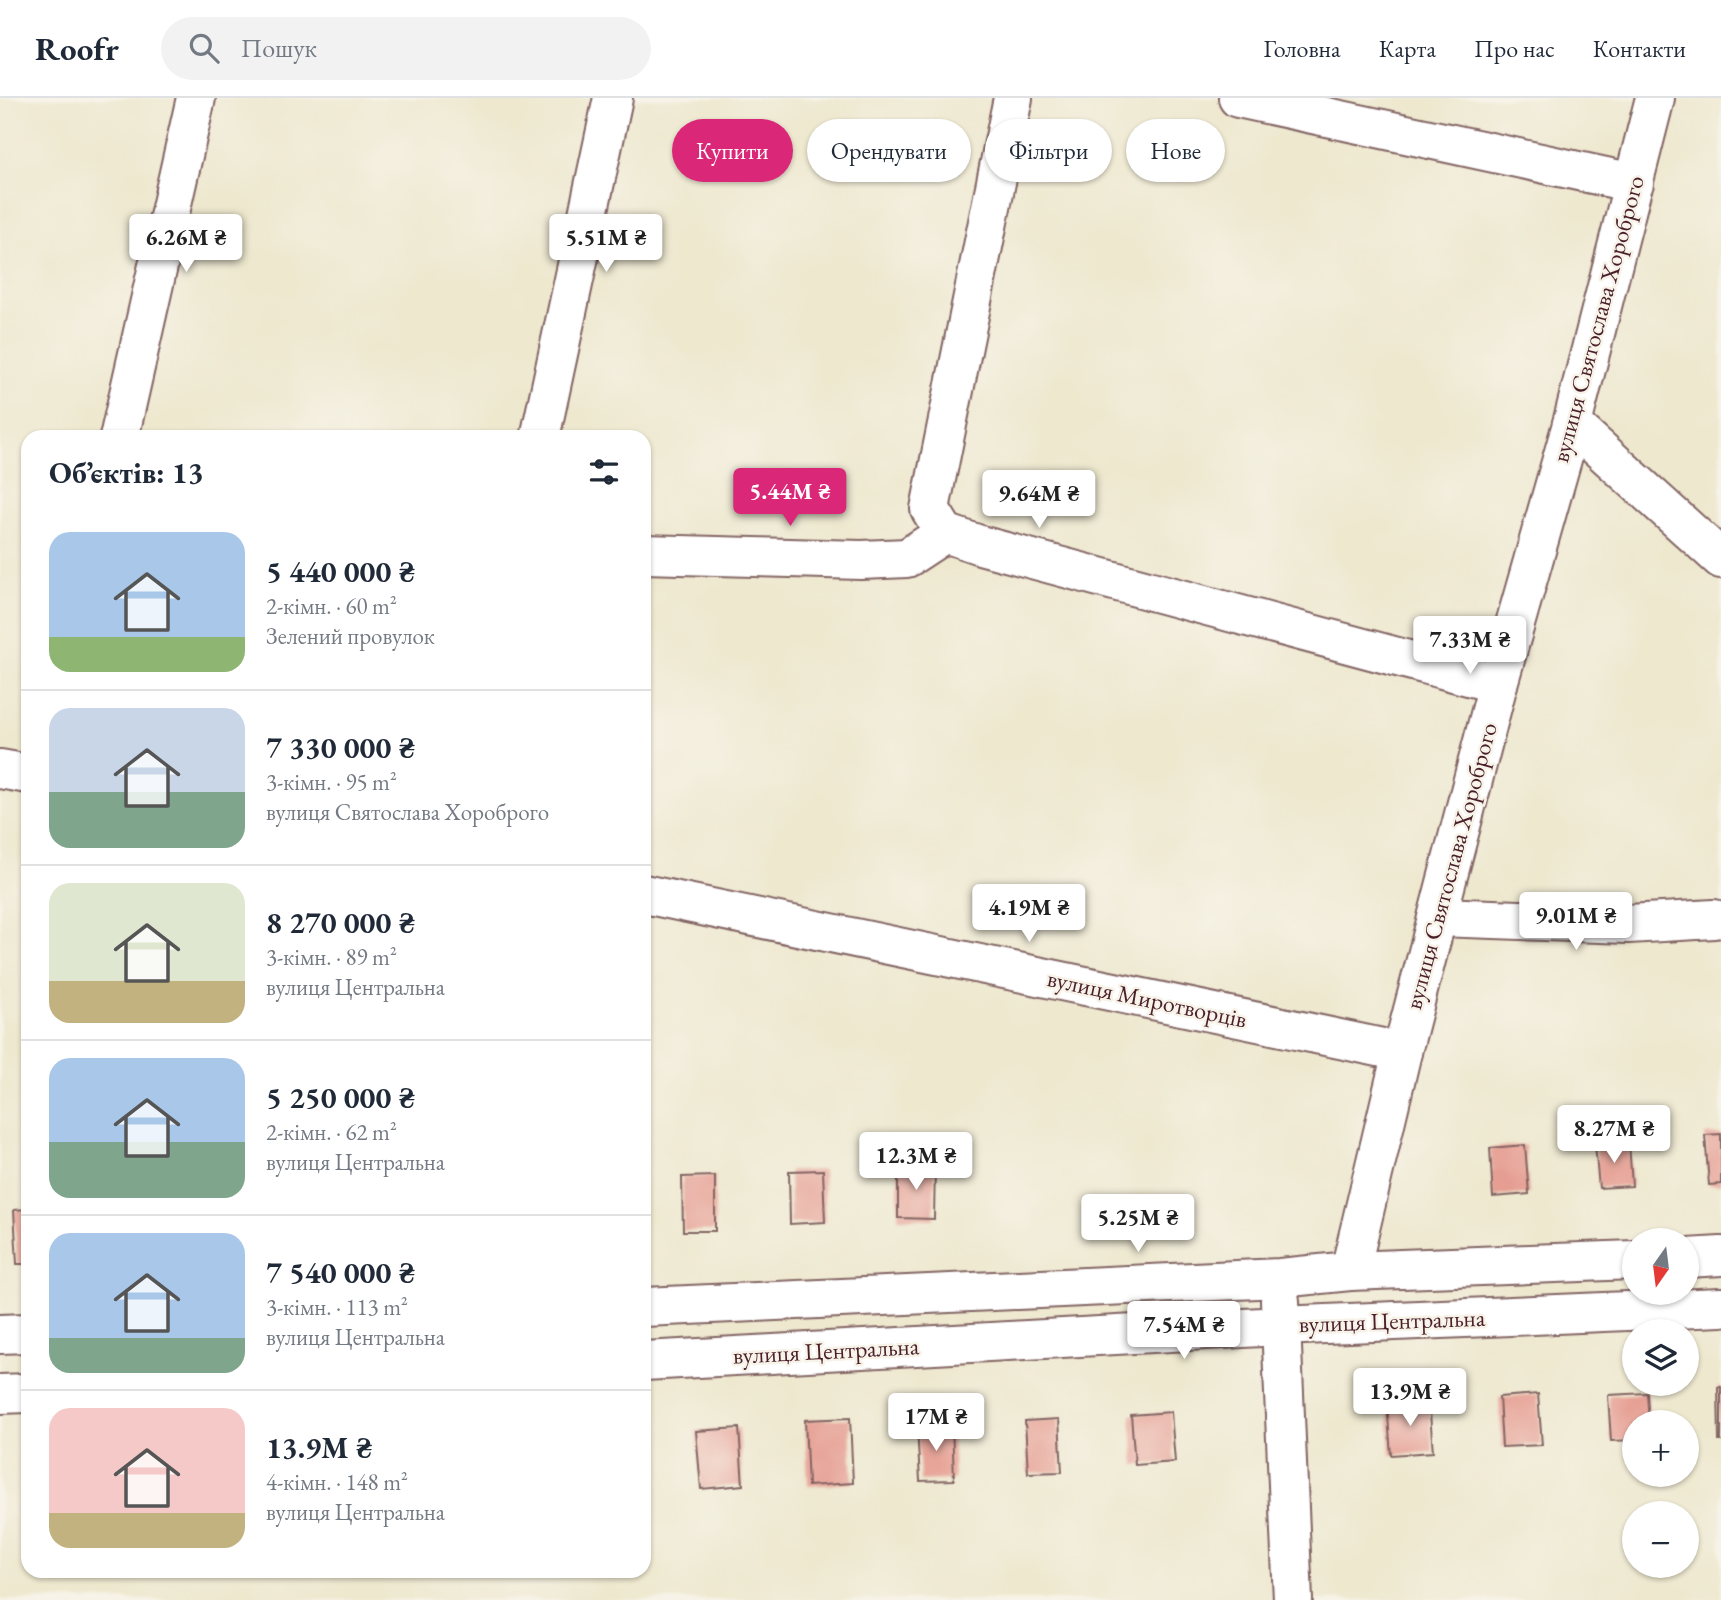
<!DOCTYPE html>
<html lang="uk">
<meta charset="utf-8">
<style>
:root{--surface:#fff;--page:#f2f2f3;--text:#1f2937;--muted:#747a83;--line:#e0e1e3;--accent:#db2777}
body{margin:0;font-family:"EB Garamond",serif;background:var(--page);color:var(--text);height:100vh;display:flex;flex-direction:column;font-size:26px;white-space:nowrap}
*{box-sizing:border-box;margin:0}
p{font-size:23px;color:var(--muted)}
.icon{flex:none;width:38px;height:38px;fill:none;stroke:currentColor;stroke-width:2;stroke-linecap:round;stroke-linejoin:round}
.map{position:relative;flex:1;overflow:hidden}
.panel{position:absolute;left:21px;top:332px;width:630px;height:1148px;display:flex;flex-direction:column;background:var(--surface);border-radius:21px;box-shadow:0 2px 5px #0004}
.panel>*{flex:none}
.top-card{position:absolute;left:672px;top:21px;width:665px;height:63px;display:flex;gap:14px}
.needle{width:46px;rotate:194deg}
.buttons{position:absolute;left:1622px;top:1130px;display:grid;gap:14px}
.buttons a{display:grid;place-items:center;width:77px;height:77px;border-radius:50%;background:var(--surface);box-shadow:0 2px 5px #0004;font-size:35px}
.price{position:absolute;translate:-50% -60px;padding:0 16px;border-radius:7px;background:#fff;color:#222;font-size:23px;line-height:46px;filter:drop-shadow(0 2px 4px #0008)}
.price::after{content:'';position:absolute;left:50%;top:42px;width:21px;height:16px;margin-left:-10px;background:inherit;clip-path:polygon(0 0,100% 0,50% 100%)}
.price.on{background:var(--accent);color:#fff}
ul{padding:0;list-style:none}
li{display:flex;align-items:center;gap:21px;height:175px;padding:0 28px}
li+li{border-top:2px solid var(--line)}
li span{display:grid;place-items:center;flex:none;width:196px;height:140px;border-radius:21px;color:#555}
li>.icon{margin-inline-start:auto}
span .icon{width:84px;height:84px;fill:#fffc;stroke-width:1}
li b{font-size:30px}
h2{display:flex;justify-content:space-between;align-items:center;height:84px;padding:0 28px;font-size:30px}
.chip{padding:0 24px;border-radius:32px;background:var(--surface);box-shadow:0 2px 5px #0004;font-size:24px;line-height:63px}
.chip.on{background:var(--accent);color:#fff}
header{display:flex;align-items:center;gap:42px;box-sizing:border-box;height:98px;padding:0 35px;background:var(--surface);border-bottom:2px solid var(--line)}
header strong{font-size:33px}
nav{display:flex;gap:38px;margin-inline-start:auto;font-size:24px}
.search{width:490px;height:63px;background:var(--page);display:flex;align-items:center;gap:18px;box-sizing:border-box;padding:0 24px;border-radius:38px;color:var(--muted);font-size:26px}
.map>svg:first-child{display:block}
</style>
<header>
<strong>Roofr</strong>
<div class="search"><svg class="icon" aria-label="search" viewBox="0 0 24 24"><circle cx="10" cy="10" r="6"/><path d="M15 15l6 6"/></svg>Пошук</div>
<nav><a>Головна</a><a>Карта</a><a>Про нас</a><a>Контакти</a></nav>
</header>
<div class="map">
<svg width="1721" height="1502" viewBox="0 0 1721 1502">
<rect width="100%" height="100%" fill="#f7f3e8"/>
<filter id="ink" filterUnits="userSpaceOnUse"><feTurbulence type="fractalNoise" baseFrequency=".0143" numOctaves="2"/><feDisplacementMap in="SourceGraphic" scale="14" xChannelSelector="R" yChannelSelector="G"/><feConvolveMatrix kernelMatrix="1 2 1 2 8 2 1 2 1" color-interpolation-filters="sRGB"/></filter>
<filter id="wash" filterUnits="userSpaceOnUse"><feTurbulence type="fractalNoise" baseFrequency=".00686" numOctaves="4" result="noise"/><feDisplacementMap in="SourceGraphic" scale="28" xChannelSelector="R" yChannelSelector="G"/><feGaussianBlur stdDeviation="1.57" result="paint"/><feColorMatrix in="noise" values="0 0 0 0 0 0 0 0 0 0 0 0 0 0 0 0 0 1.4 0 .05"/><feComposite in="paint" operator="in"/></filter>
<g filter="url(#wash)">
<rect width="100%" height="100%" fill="#eee8cf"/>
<g id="blocks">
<g fill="#e69e93">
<path d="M1721 1036V1086L1709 1087 1705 1037Z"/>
<path d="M1629 1044 1632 1088 1599 1090 1595 1046Z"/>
<path d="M1525 1047 1529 1096 1493 1099 1490 1050Z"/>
<path d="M898 1067 935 1068 934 1121 898 1120Z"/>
<path d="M823 1072 825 1124 790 1126 789 1073Z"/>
<path d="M715 1078V1133H683L682 1079Z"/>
<path d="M28 1111V1166H17L14 1112Z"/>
<path d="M1718 1289H1721V1343H1719Z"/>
<path d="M1647 1295 1649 1325H1634V1342L1611 1343 1608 1297Z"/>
<path d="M1538 1296 1542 1347 1502 1349 1499 1299Z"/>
<path d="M1429 1302 1433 1354 1391 1357 1387 1305Z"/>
<path d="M1171 1314 1175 1364 1135 1367 1131 1317Z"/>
<path d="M850 1320 853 1385 808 1388 805 1322Z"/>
<path d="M1059 1321 1062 1374 1028 1375 1025 1323Z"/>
<path d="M952 1326 954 1382 920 1383 917 1328Z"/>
<path d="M739 1330 743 1387 701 1391 696 1333Z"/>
<path d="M22 1365H28V1418H26Z"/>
</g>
</g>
</g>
<g filter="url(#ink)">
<use href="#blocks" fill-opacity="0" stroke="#836564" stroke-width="2"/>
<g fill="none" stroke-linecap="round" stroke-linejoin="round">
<g stroke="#836564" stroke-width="42">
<g id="minor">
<path d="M1013 0 930 411 945 435 980 447 1498 586"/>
<path d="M1238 0 1634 85"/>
<path d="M1572 326 1721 461"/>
<path d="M119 340 196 0"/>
<path d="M540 340 613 0"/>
<path d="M644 456 861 462 907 460 945 435"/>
<path d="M0 671 28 676"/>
<path d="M644 796 1402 954"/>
<path d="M1438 819 1628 826 1714 821"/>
<path d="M1687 1160 1721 1158"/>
<path d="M1350 1173 1402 954 1498 586 1572 326 1655 0"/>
<path d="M1280 1203 1293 1502"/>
<path d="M644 1209 1280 1180 1350 1173 1634 1162"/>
<path d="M0 1236 28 1235"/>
<path d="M644 1263 1280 1228 1721 1209"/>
<path d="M0 1296 28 1295"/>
</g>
</g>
<use href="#minor" stroke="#fff" stroke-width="38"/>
</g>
</g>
<g text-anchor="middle" stroke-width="5" stroke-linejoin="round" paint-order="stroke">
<g font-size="24" fill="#4a1f2b" stroke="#f7f3e8">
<text transform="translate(1598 221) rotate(-75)" y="8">вулиця Святослава Хороброго</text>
<text transform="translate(1451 768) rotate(-75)" y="8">вулиця Святослава Хороброго</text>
<text transform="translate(1147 901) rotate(12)" y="8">вулиця Миротворців</text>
<text transform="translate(1392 1223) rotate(-2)" y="8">вулиця Центральна</text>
<text transform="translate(826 1253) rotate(-3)" y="8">вулиця Центральна</text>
</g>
</g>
</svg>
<div class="buttons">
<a><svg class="needle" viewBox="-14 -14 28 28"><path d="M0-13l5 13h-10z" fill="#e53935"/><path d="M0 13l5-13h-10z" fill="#747a83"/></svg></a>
<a><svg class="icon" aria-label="layers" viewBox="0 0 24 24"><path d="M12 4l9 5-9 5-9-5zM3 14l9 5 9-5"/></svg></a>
<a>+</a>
<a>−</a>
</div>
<b class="price" style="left:186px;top:176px">6.26M ₴</b>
<b class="price" style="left:606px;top:176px">5.51M ₴</b>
<b class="price on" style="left:790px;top:430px">5.44M ₴</b>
<b class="price" style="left:1039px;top:432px">9.64M ₴</b>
<b class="price" style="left:1470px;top:578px">7.33M ₴</b>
<b class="price" style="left:1029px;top:846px">4.19M ₴</b>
<b class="price" style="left:1576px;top:854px">9.01M ₴</b>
<b class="price" style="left:1614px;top:1067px">8.27M ₴</b>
<b class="price" style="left:916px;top:1094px">12.3M ₴</b>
<b class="price" style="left:1138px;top:1156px">5.25M ₴</b>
<b class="price" style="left:1184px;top:1263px">7.54M ₴</b>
<b class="price" style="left:1410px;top:1330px">13.9M ₴</b>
<b class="price" style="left:936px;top:1355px">17M ₴</b>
<div class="top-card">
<a class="chip on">Купити</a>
<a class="chip">Орендувати</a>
<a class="chip">Фільтри</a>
<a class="chip">Нове</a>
</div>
<section class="panel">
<h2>Об’єктів: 13<svg class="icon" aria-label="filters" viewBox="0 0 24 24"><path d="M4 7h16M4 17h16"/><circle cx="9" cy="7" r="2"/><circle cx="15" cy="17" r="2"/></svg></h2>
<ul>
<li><span style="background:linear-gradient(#a9c7e8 75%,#8fb573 0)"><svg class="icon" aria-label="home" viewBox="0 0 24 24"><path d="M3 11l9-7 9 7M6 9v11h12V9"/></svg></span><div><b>5 440 000 ₴</b><p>2-кімн. · 60 m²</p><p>Зелений провулок</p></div></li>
<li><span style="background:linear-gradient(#c9d6e8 60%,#7fa58c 0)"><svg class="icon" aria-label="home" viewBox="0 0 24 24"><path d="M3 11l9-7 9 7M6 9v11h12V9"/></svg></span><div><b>7 330 000 ₴</b><p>3-кімн. · 95 m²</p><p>вулиця Святослава Хороброго</p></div></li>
<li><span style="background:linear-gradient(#dfe7d0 70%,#c2b280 0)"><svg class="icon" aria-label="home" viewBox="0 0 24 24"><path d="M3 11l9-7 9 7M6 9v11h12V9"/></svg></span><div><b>8 270 000 ₴</b><p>3-кімн. · 89 m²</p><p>вулиця Центральна</p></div></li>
<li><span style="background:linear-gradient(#a9c7e8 60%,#7fa58c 0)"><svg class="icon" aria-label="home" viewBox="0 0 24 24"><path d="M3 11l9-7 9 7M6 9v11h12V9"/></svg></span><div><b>5 250 000 ₴</b><p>2-кімн. · 62 m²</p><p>вулиця Центральна</p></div></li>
<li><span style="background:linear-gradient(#a9c7e8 75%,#7fa58c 0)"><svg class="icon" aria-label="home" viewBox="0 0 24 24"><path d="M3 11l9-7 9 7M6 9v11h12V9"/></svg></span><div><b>7 540 000 ₴</b><p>3-кімн. · 113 m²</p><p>вулиця Центральна</p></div></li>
<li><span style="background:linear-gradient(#f6c9c9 75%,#c2b280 0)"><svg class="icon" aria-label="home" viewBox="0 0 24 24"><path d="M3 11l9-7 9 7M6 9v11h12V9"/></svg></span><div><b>13.9M ₴</b><p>4-кімн. · 148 m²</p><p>вулиця Центральна</p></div></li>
</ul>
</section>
</div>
